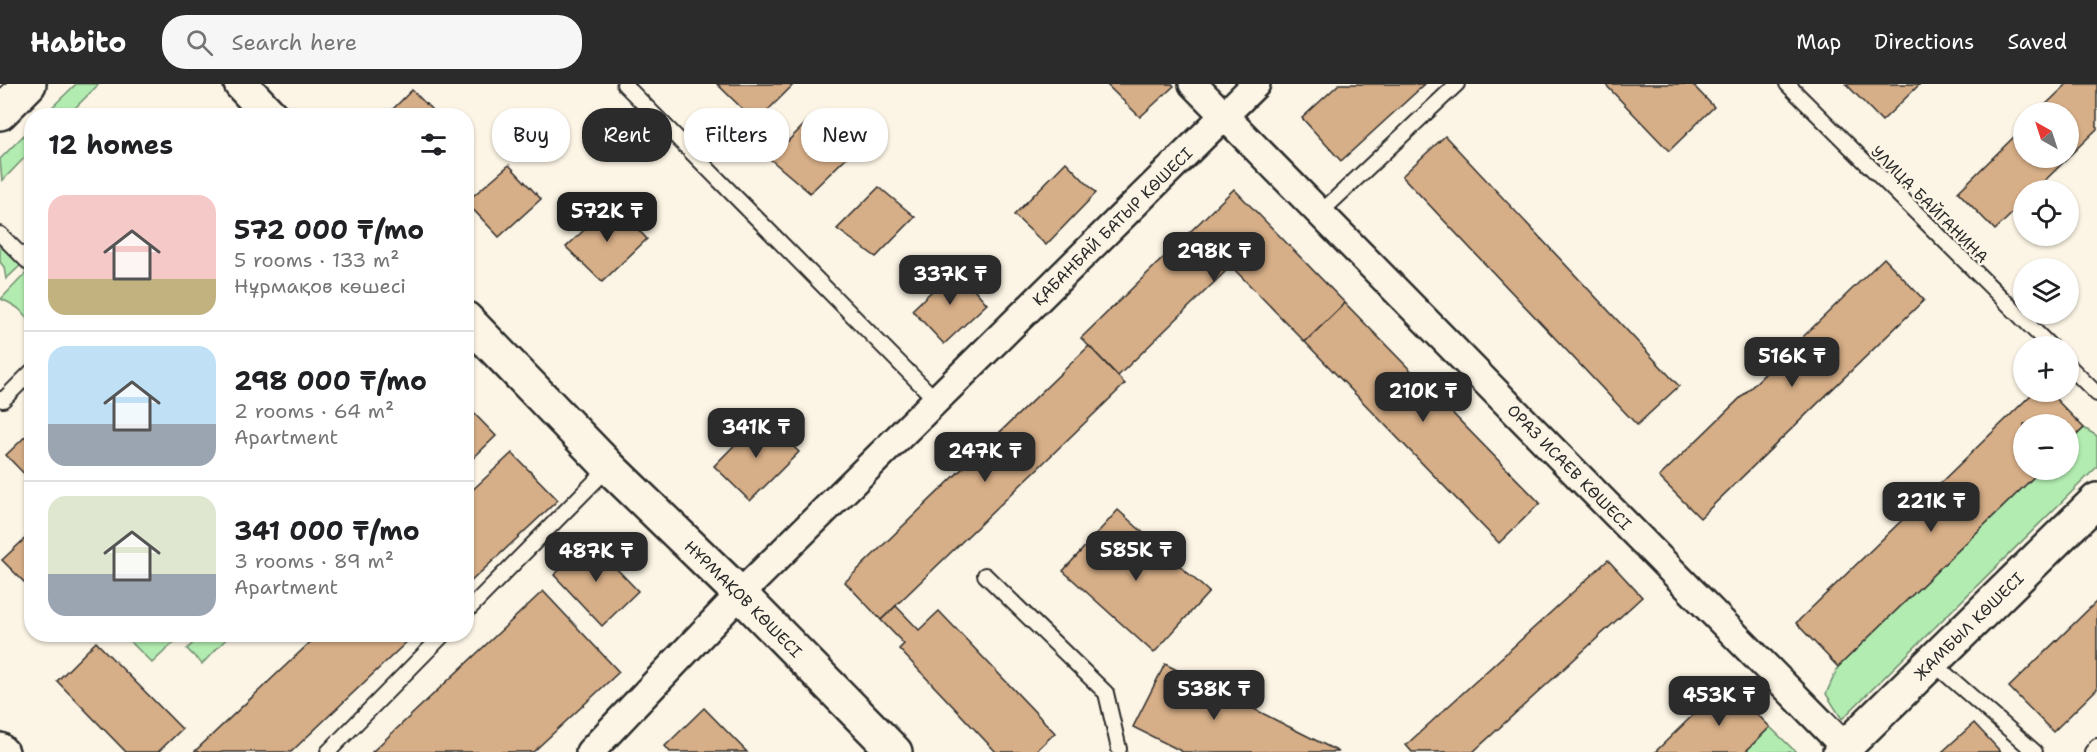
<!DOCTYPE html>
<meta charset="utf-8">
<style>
:root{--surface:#fff;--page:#f6f6f6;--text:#202124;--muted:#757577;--line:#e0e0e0;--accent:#2b2b2b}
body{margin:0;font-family:"Shantell Sans",sans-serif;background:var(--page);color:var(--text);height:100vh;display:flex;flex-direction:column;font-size:22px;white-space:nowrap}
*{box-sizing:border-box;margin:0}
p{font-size:20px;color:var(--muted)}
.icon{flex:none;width:33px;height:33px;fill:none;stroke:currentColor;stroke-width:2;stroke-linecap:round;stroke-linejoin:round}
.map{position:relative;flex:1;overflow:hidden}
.details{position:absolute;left:24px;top:24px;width:450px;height:534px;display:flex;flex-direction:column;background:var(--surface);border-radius:24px;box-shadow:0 2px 4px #0004}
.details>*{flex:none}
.top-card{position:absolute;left:492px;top:24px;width:570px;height:54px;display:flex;gap:12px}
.needle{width:39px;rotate:321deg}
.buttons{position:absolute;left:2013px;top:18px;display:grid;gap:12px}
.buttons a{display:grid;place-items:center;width:66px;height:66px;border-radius:50%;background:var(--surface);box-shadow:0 2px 4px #0004;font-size:30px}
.price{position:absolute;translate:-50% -51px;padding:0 14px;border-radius:12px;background:var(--accent);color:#fff;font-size:20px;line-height:39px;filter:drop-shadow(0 2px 3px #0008)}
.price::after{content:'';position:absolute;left:50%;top:36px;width:18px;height:14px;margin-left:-9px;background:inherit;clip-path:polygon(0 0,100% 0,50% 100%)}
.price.active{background:#222;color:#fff}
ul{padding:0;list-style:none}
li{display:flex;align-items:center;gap:18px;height:150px;padding:0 24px}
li+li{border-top:2px solid var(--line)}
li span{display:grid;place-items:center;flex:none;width:168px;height:120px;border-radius:18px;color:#555}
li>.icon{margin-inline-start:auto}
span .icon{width:72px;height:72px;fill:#fffc;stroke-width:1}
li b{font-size:26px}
h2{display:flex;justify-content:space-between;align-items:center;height:72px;padding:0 24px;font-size:26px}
.pill{padding:0 21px;border-radius:24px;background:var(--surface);box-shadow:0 2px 4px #0004;font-size:21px;line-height:54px}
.pill.active{background:var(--accent);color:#fff}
header{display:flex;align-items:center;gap:36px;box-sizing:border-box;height:84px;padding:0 30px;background:var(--accent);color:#fff}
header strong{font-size:28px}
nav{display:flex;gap:33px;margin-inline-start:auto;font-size:21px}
.search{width:420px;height:54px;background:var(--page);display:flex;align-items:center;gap:15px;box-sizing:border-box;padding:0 21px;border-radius:24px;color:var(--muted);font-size:22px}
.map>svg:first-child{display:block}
</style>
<header>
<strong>Habito</strong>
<div class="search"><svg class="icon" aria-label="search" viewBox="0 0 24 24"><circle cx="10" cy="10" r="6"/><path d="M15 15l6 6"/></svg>Search here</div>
<nav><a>Map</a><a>Directions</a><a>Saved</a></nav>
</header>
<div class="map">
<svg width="2097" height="668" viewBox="0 0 2097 668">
<rect width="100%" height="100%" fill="#fcf5e5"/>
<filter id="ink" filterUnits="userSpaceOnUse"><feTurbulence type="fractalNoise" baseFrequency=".0167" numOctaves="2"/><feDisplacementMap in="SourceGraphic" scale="12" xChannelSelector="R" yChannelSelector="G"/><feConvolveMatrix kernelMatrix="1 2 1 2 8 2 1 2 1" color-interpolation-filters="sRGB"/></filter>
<g filter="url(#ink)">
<g fill="#b2ecb0" stroke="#6e8c6e" stroke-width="1.5">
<path d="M76 0H99L68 31H44Z"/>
<path d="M31 44V67L2 97 0 75Z"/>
<path d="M0 161 21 181 6 195 4 183 0 178Z"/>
<path d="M26 189 31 194V244C25 227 17 222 1 215Z"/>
<path d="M2084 344 2097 352V383L1842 635 1826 610 1838 583 2041 386H2068L2069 359Z"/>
<path d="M124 551H182L152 579Z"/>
<path d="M201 551H230L202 580 187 565Z"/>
<path d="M1770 643 1796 668H1745Z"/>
</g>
<g fill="#d6ae87" stroke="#2b2b2b" stroke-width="1.5">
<path d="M717 0H794L756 38Z"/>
<path d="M1106 0H1172L1174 2 1140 33Z"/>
<path d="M1339 0H1425L1341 77 1302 34Z"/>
<path d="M1605 0H1692L1714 23 1669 67Z"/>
<path d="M1846 0H1920L1882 37Z"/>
<path d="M2067 0H2097V45L2068 73V28H2038Z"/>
<path d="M412 6 438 32H386Z"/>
<path d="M811 34 851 69 810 109 770 75Z"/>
<path d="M2024 43V74H2068L2035 106H2024V118L1995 146 1958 108Z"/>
<path d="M1445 52 1679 302 1637 341 1402 92Z"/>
<path d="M1066 78 1096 109 1046 161 1014 131Z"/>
<path d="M509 81 541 115 499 153 466 118Z"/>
<path d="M879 103 915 133 876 173 837 145Z"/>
<path d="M1234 105 1345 219 1305 258 1231 182 1118 292 1081 254Z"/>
<path d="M613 119 647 155 602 198 566 163Z"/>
<path d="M1884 174 1924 216 1700 434 1659 393Z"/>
<path d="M956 184 987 220 944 260 912 226Z"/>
<path d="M1345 219 1540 419 1499 459 1305 258Z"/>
<path d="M1089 262 1125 300 881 536 845 498Z"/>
<path d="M2034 308H2049L2084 344 2068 359V340H2024V386H2041L1838 583 1796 539Z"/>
<path d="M466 321 496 352 466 381Z"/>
<path d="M762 333 799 368 750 417 714 382Z"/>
<path d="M32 346V398L6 371Z"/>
<path d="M512 369 558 416 466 502V412Z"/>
<path d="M1118 426 1209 508 1154 569 1063 487Z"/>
<path d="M32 448V506L2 476Z"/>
<path d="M590 457 638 507 602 542 554 491Z"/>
<path d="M1608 476 1642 513 1473 668H1412L1406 661Z"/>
<path d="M543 507 619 588 533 668H372Z"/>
<path d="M2097 517V605L2053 648 2009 603Z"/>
<path d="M896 522 919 546 939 527 1055 649 1035 668H996L899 565 904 560 881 536Z"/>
<path d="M319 550H415L291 668H194Z"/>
<path d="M96 558 182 645 158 668H126L57 597Z"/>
<path d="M1165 580 1339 668H1183L1133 643Z"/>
<path d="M1726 599 1770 643 1745 668H1655Z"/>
<path d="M704 624 747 668H670L665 662Z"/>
<path d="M1974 639 2001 668H1942Z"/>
</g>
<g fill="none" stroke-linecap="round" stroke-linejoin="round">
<g stroke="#2b2b2b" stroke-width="18">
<g id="lane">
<path d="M624 0 936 316"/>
<path d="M1787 0 2050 262"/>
<path d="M1320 129 1457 0"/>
<path d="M0 150 32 182"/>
<path d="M2068 281 2097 310"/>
<path d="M0 315 3 316 32 287"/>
<path d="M985 491 1106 609 1119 665"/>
<path d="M466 528 609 383"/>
<path d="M1932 578 2035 668"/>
<path d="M328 668 444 550"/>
<path d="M2092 668 2097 662"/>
</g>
</g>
<g stroke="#2b2b2b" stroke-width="32">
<g id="street">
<path id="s1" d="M1193 0 1845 663"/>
<path d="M0 663 5 668"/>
<path id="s2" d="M590 668 740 510 1256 0"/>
</g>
</g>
<g stroke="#2b2b2b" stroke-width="38">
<g id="secondary">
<path d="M241 0 271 32"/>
<path d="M0 29 29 0"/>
<path id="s3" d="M466 235 609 383 740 510 895 668"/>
<path id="s4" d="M1840 668 2097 416"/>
</g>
</g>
<use href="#lane" stroke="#fcf5e5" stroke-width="14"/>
<use href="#street" stroke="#fcf5e5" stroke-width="27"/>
<use href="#secondary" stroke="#fcf5e5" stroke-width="33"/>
</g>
</g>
<g text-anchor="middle" stroke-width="5" stroke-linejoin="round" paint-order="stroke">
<g font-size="16" fill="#2b2b2b" stroke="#fcf5e5">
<text transform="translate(1930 120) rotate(45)" y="6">УЛИЦА БАЙГАНИНА</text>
<text dy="6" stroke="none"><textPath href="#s2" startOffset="741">ҚАБАНБАЙ БАТЫР КӨШЕСІ</textPath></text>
<text dy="6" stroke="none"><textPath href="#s1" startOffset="537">ОРАЗ ИСАЕВ КӨШЕСІ</textPath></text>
<text dy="6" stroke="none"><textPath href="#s3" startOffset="394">НҰРМАҚОВ КӨШЕСІ</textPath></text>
<text dy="6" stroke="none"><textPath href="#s4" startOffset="180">ЖАМБЫЛ КӨШЕСІ</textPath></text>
</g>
</g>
</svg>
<div class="buttons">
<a><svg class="needle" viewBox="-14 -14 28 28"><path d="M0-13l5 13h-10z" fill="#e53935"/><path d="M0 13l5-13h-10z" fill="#757577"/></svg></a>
<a><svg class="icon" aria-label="locate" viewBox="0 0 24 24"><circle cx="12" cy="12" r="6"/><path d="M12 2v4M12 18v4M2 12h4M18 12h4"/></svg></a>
<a><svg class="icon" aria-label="layers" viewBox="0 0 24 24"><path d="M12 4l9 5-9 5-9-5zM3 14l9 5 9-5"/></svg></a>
<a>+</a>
<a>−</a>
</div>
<b class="price active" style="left:607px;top:159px">572K ₸</b>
<b class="price" style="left:1214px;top:199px">298K ₸</b>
<b class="price" style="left:950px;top:222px">337K ₸</b>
<b class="price" style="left:1792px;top:304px">516K ₸</b>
<b class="price" style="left:1423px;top:339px">210K ₸</b>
<b class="price" style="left:756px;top:375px">341K ₸</b>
<b class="price" style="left:985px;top:399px">247K ₸</b>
<b class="price" style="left:1931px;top:449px">221K ₸</b>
<b class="price" style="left:1136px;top:498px">585K ₸</b>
<b class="price" style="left:596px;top:499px">487K ₸</b>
<b class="price" style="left:1214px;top:637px">538K ₸</b>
<b class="price" style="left:1719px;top:643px">453K ₸</b>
<div class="top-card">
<a class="pill">Buy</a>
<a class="pill active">Rent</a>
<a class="pill">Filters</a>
<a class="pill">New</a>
</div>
<section class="details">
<h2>12 homes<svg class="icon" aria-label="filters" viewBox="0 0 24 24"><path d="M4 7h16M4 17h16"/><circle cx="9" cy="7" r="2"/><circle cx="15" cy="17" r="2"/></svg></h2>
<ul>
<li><span style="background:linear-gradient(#f6c9c9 70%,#c2b280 0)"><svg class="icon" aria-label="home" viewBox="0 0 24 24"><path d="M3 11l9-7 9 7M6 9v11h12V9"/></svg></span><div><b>572 000 ₸/mo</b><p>5 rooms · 133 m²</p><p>Нұрмақов көшесі</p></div></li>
<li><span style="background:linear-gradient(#bfe0f5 65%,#9aa5b1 0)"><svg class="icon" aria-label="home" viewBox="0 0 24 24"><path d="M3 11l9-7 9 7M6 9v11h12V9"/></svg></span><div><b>298 000 ₸/mo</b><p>2 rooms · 64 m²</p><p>Apartment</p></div></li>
<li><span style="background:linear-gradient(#dfe7d0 65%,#9aa5b1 0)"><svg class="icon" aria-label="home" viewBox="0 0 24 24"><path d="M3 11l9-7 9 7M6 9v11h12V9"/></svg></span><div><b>341 000 ₸/mo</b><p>3 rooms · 89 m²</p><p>Apartment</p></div></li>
</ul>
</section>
</div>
